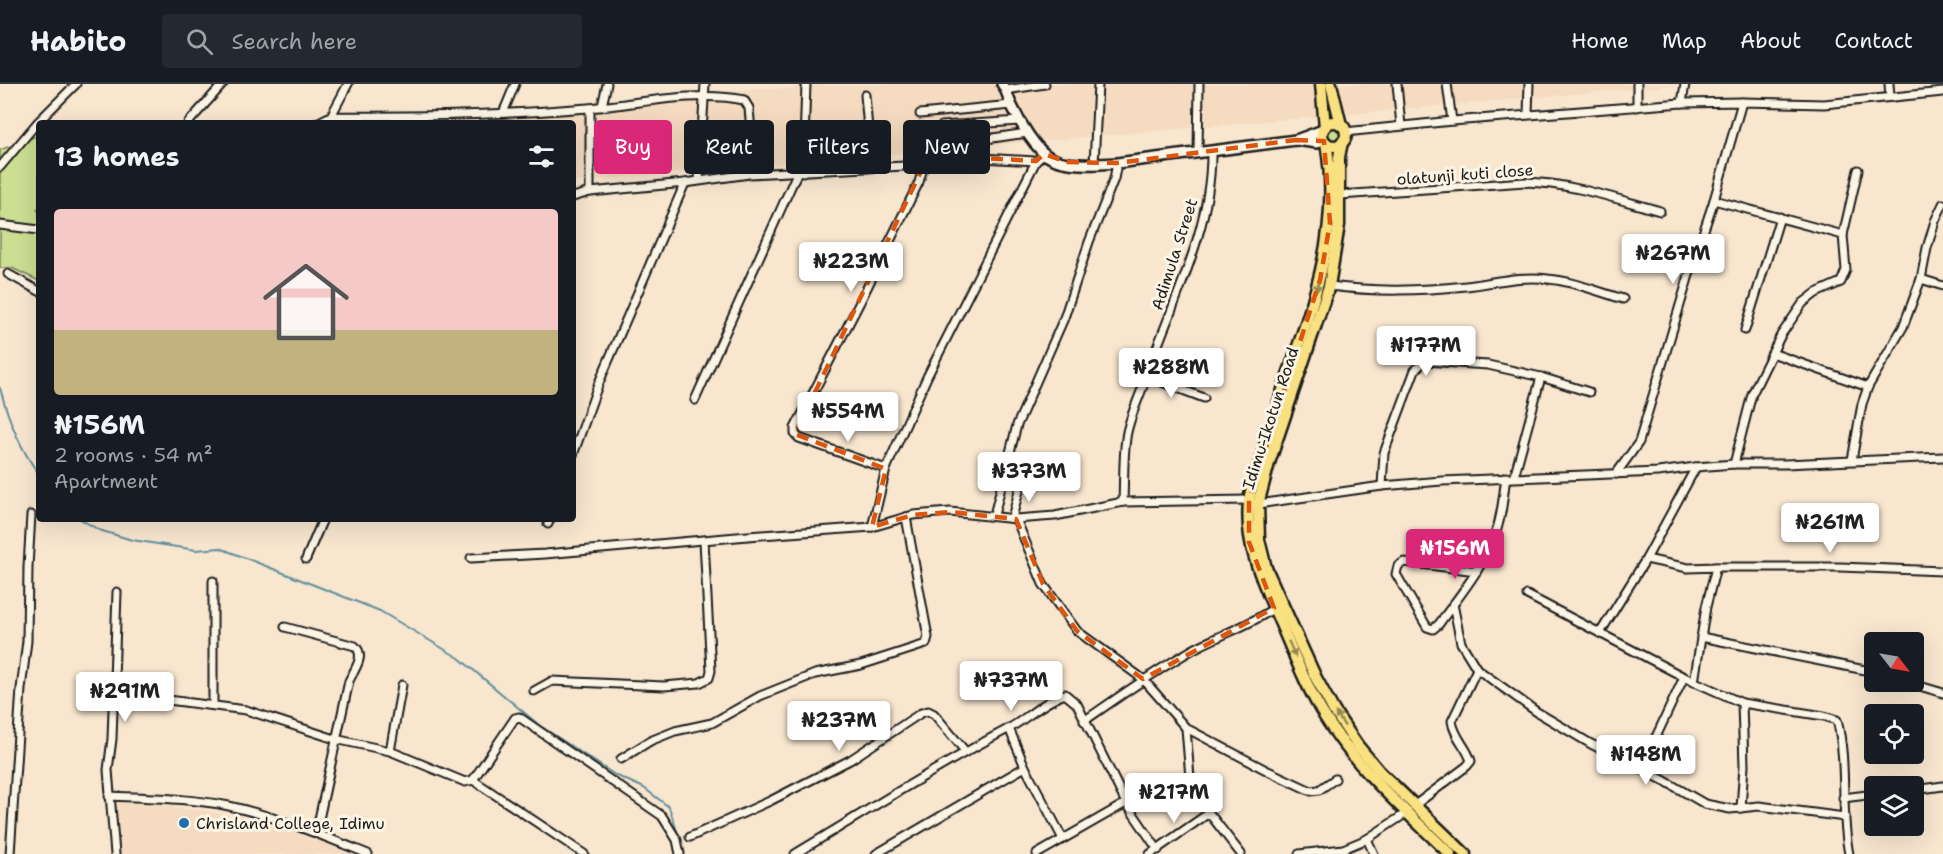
<!DOCTYPE html>
<meta charset="utf-8">
<style>
:root{--surface:#171b24;--page:#242831;--text:#f1f3f6;--muted:#9ea1a6;--line:#363941;--accent:#db2777}
body{margin:0;font-family:"Shantell Sans",sans-serif;background:var(--page);color:var(--text);height:100vh;display:flex;flex-direction:column;font-size:22px;white-space:nowrap}
*{box-sizing:border-box;margin:0}
p{font-size:20px;color:var(--muted)}
.icon{flex:none;width:33px;height:33px;fill:none;stroke:currentColor;stroke-width:2;stroke-linecap:round;stroke-linejoin:round}
.map{position:relative;flex:1;overflow:hidden}
.panel{position:absolute;left:36px;top:36px;width:540px;height:402px;display:flex;flex-direction:column;background:var(--surface);border-radius:6px;box-shadow:0 6px 24px #0002}
.panel>*{flex:none}
.banner{position:absolute;left:594px;top:36px;width:570px;height:54px;display:flex;gap:12px}
.needle{width:39px;rotate:121deg}
.tools{position:absolute;left:1864px;top:548px;display:grid;gap:12px}
.tools a{display:grid;place-items:center;width:60px;height:60px;border-radius:6px;background:var(--surface);box-shadow:0 6px 24px #0002;font-size:30px}
.price{position:absolute;translate:-50% -51px;padding:0 14px;border-radius:6px;background:#fff;color:#222;font-size:20px;line-height:39px;filter:drop-shadow(0 2px 3px #0008)}
.price::after{content:'';position:absolute;left:50%;top:36px;width:18px;height:14px;margin-left:-9px;background:inherit;clip-path:polygon(0 0,100% 0,50% 100%)}
.price.on{background:var(--accent);color:#fff}
ul{padding:0;list-style:none}
li{display:grid;align-content:center;gap:12px;height:318px;padding:0 18px}
li span{display:grid;place-items:center;height:186px;border-radius:6px;color:#555}
li>.icon{margin-inline-start:auto}
span .icon{width:108px;height:108px;fill:#fffc;stroke-width:1}
li b{font-size:26px}
h2{display:flex;justify-content:space-between;align-items:center;height:72px;padding:0 18px;font-size:26px}
.pill{padding:0 21px;border-radius:6px;background:var(--surface);box-shadow:0 6px 24px #0002;font-size:21px;line-height:54px}
.pill.on{background:var(--accent);color:#fff}
header{display:flex;align-items:center;gap:36px;box-sizing:border-box;height:84px;padding:0 30px;background:var(--surface);border-bottom:2px solid var(--line)}
header strong{font-size:28px}
nav{display:flex;gap:33px;margin-inline-start:auto;font-size:21px}
.search{width:420px;height:54px;background:var(--page);display:flex;align-items:center;gap:15px;box-sizing:border-box;padding:0 21px;border-radius:6px;color:var(--muted);font-size:22px}
.map>svg:first-child{display:block}
</style>
<header>
<strong>Habito</strong>
<div class="search"><svg class="icon" aria-label="search" viewBox="0 0 24 24"><circle cx="10" cy="10" r="6"/><path d="M15 15l6 6"/></svg>Search here</div>
<nav><a>Home</a><a>Map</a><a>About</a><a>Contact</a></nav>
</header>
<div class="map">
<svg width="1943" height="770" viewBox="0 0 1943 770">
<rect width="100%" height="100%" fill="#f8e6cf"/>
<filter id="ink" filterUnits="userSpaceOnUse"><feTurbulence type="fractalNoise" baseFrequency=".0167" numOctaves="2"/><feDisplacementMap in="SourceGraphic" scale="12" xChannelSelector="R" yChannelSelector="G"/><feConvolveMatrix kernelMatrix="1 2 1 2 8 2 1 2 1" color-interpolation-filters="sRGB"/></filter>
<g filter="url(#ink)">
<g fill="#f5dbc0">
<path d="M803 0 850 2 875 0H1689L573 98V39H409L679 14 757 4 793 5Z"/>
<path d="M114 718 174 722 175 725 202 726 303 751 351 770H120Z"/>
</g>
<g fill="#cbde92" stroke="#747d57" stroke-width="1.5">
<circle cx="1334" cy="51" r="9"/>
<path d="M39 51V123L37 126 39 127V197L12 184H0V66Z"/>
</g>
<g fill="none" stroke-linecap="round" stroke-linejoin="round">
<g stroke="#638f9e" stroke-width="2">
<path d="M0 304C8 334 20 365 39 390"/>
<path d="M80 435 99 446 132 456 196 466 220 464 380 527 459 574 539 641 615 691 644 704 669 723 679 753"/>
</g>
<g stroke="#1c1c1c" stroke-width="11">
<g id="street">
<path d="M348 0 331 32C417 33 503 31 588 24 636 20 697 6 744 16L749 24 752 60"/>
<path d="M1397 0 1401 42"/>
<path d="M1447 0 1452 37"/>
<path d="M1637 0V23"/>
<path d="M1889 0 1890 13"/>
<path d="M1006 6 1045 0"/>
<path d="M865 11 869 56 868 84"/>
<path d="M1682 19 1685 0"/>
<path d="M602 22 607 0"/>
<path d="M590 24V108"/>
<path d="M503 29 515 0"/>
<path d="M920 30 1011 21"/>
<path d="M1528 30 1529 0"/>
<path d="M188 39 223 0"/>
<path d="M317 39 331 32"/>
<path d="M942 42 1020 37"/>
<path d="M1345 48 1452 37 1682 19 1742 18 1824 20 1943 8"/>
<path d="M944 58 986 55 1027 49"/>
<path d="M1198 69 1199 0"/>
<path d="M1094 80 1098 0"/>
<path d="M0 83 37 39 76 0"/>
<path d="M803 88 806 0"/>
<path d="M699 96 705 0"/>
<path d="M1340 111 1525 98C1571 99 1616 115 1660 127"/>
<path d="M573 113 590 108 685 99 749 90 924 81 982 74 1036 77 1044 70"/>
<path d="M1714 116 1843 151 1846 186 1841 198 1816 209 1803 219 1781 251 1752 310 1734 380"/>
<path d="M0 141 39 146"/>
<path d="M1843 151 1858 86"/>
<path d="M8 190 39 207"/>
<path d="M1921 195 1943 202"/>
<path d="M1329 202C1377 208 1418 207 1466 202 1493 199 1520 191 1548 195 1573 197 1599 208 1623 215"/>
<path d="M1745 246 1780 133"/>
<path d="M1772 269 1868 303"/>
<path d="M1146 292 1204 314"/>
<path d="M695 316 798 87"/>
<path d="M573 371 598 301 685 99"/>
<path d="M1852 376 1862 320 1868 303 1903 243 1921 195 1927 164 1935 137 1943 120"/>
<path d="M886 385 799 354 795 350V344L861 216 919 98 924 81"/>
<path d="M1616 390 1639 358 1689 191 1714 116 1742 18"/>
<path d="M1514 393 1541 293"/>
<path d="M1382 402 1384 369 1415 286 1425 277 1488 281 1541 293 1589 308"/>
<path d="M1123 418C1124 397 1123 375 1126 354 1128 337 1137 319 1143 302 1168 226 1212 149 1211 67"/>
<path d="M1258 420 1382 402 1442 397 1658 388 1696 383 1734 380H1785L1943 373"/>
<path d="M994 431 1017 341 1064 234 1089 158 1114 95 1117 79"/>
<path d="M1012 434 1021 399 1024 394"/>
<path d="M1016 435 1043 500 1077 547 1143 595 1186 644 1268 687 1311 707 1319 706 1335 695"/>
<path d="M548 440 550 435"/>
<path d="M872 443 886 385 927 293 1036 77"/>
<path d="M471 474 545 470 748 452 872 443 913 431 950 428 1016 435 1055 432 1123 418 1249 416"/>
<path d="M306 475 323 435"/>
<path d="M1646 475 1688 484 1716 483 1706 523 1694 598"/>
<path d="M1716 483H1840L1943 487"/>
<path d="M1477 487 1404 478 1398 482 1396 490 1427 543 1433 545 1439 540C1459 512 1482 485 1494 453 1502 434 1503 413 1506 393"/>
<path d="M213 497V620"/>
<path d="M1527 511 1684 593 1742 619 1824 632 1837 636C1848 679 1840 726 1849 770"/>
<path d="M1453 520 1461 559 1477 585 1537 628 1591 660 1665 697 1705 720 1730 725 1759 722 1845 733"/>
<path d="M285 543 355 562C366 572 354 586 349 597L316 749"/>
<path d="M1600 549 1646 475 1696 383"/>
<path d="M1701 553 1875 588"/>
<path d="M1903 597 1943 609"/>
<path d="M534 607 552 597 664 602 699 599 709 594 711 587 704 457"/>
<path d="M114 609 246 626 335 655 390 667 465 698 473 696 584 770"/>
<path d="M1084 637C1120 612 1155 587 1192 566 1219 551 1249 542 1274 524"/>
<path d="M1009 644 1025 683 1063 755"/>
<path d="M1186 644 1190 694 1209 729 1241 770"/>
<path d="M390 667 402 601"/>
<path d="M621 675 650 657 675 647 712 639 760 612 815 590 861 581 926 560 928 553 906 433"/>
<path d="M1641 685 1684 593"/>
<path d="M473 696 515 634 519 633 662 732 677 756 680 770"/>
<path d="M1914 706 1943 702"/>
<path d="M109 712C149 714 190 714 229 722 278 733 321 751 368 770"/>
<path d="M1843 714 1875 710"/>
<path d="M1415 721 1467 682 1471 677C1467 663 1454 653 1452 637L1477 585"/>
<path d="M1741 724 1744 682 1742 619"/>
<path d="M690 753 770 717 850 676 921 629 928 627 934 630 965 667"/>
<path d="M1367 755 1374 770"/>
<path d="M10 770 21 605 27 557 28 483 31 431"/>
<path d="M115 770 108 686 112 655 117 508"/>
<path d="M795 770C865 728 934 684 1006 646 1027 635 1042 618 1065 610L1077 620 1126 719 1158 766"/>
<path d="M876 770 1025 683"/>
<path d="M1037 770 1126 719"/>
<path d="M1150 770 1209 729"/>
<path d="M1299 770 1343 765 1367 755 1408 728"/>
</g>
</g>
<g stroke="#1c1c1c" stroke-width="14">
<g id="secondary">
<path d="M1002 0C1007 7 1008 14 1012 22 1019 37 1036 67 1051 74 1070 83 1097 80 1117 79L1296 56 1317 59 1324 57"/>
<path d="M1296 56 1323 46"/>
</g>
</g>
<g stroke="#1c1c1c" stroke-width="15">
<g id="primary">
<path d="M1321 0 1325 43"/>
<path d="M1331 0 1341 41"/>
<circle cx="1334" cy="50" r="12"/>
<path d="M1342 58 1339 73V141L1329 202 1269 379 1258 420 1259 456 1266 484 1316 594 1334 627 1358 662 1380 688 1465 770"/>
<path d="M1326 59C1341 141 1316 213 1289 288 1279 317 1270 346 1261 375 1257 389 1250 404 1249 418 1245 460 1261 494 1277 531 1292 565 1305 601 1325 633 1358 686 1406 727 1450 770"/>
</g>
</g>
<use href="#street" stroke="#fcf5e5" stroke-width="7"/>
<use href="#secondary" stroke="#fcf5e5" stroke-width="9"/>
<use href="#primary" stroke="#f9e181" stroke-width="10"/>
</g>
<defs><path id="oneway-solid" d="M-6-.8H1V-3.2L6.5 0L1 3.2V.8H-6Z" transform="scale(1.5)"/></defs>
<g fill="#968854">
<use href="#oneway-solid" transform="translate(1318 200) rotate(106)"/>
<use href="#oneway-solid" transform="translate(1292 565) rotate(66)"/>
<use href="#oneway-solid" transform="translate(1340 635) rotate(-124)"/>
</g>
</g>
<path fill="none" stroke="#de560d" stroke-width="4.5" stroke-dasharray="12 8" stroke-linejoin="round" d="M1296 56 1324 57 1330 139 1320 196 1249 416V458L1274 524 1143 595 1077 547 1043 500 1016 435 950 428 913 431 872 443 886 385 795 350 924 81 982 74 1036 77 1044 70 1067 78 1117 79Z"/>
<circle fill="#1f6fb2" stroke="#fcf5e5" stroke-width="2" cx="184" cy="739" r="6"/>
<g text-anchor="middle" stroke-width="6" stroke-linejoin="round" paint-order="stroke">
<g font-size="16" fill="#1c1c1c" stroke="#fcf5e5">
<text transform="translate(1465 90) rotate(-4)" y="6">olatunji kuti close</text>
<text transform="translate(1174 170) rotate(-72)" y="6">Adimula Street</text>
<text transform="translate(1270 334) rotate(-72)" y="6">Idimu-Ikotun Road</text>
</g>
<g font-size="16" fill="#1c1c1c" stroke="#fcf5e5" text-anchor="start">
<text x="196" y="745">Chrisland College, Idimu</text>
</g>
</g>
</svg>
<div class="tools">
<a><svg class="needle" viewBox="-14 -14 28 28"><path d="M0-13l5 13h-10z" fill="#e53935"/><path d="M0 13l5-13h-10z" fill="#9ea1a6"/></svg></a>
<a><svg class="icon" aria-label="locate" viewBox="0 0 24 24"><circle cx="12" cy="12" r="6"/><path d="M12 2v4M12 18v4M2 12h4M18 12h4"/></svg></a>
<a><svg class="icon" aria-label="layers" viewBox="0 0 24 24"><path d="M12 4l9 5-9 5-9-5zM3 14l9 5 9-5"/></svg></a>
</div>
<b class="price" style="left:1673px;top:201px">₦267M</b>
<b class="price" style="left:851px;top:209px">₦223M</b>
<b class="price" style="left:1426px;top:293px">₦177M</b>
<b class="price" style="left:1171px;top:315px">₦288M</b>
<b class="price" style="left:848px;top:359px">₦554M</b>
<b class="price" style="left:1029px;top:419px">₦373M</b>
<b class="price" style="left:1830px;top:470px">₦261M</b>
<b class="price on" style="left:1455px;top:496px">₦156M</b>
<b class="price" style="left:1011px;top:628px">₦737M</b>
<b class="price" style="left:125px;top:639px">₦291M</b>
<b class="price" style="left:839px;top:668px">₦237M</b>
<b class="price" style="left:1646px;top:702px">₦148M</b>
<b class="price" style="left:1174px;top:740px">₦217M</b>
<div class="banner">
<a class="pill on">Buy</a>
<a class="pill">Rent</a>
<a class="pill">Filters</a>
<a class="pill">New</a>
</div>
<section class="panel">
<h2>13 homes<svg class="icon" aria-label="filters" viewBox="0 0 24 24"><path d="M4 7h16M4 17h16"/><circle cx="9" cy="7" r="2"/><circle cx="15" cy="17" r="2"/></svg></h2>
<ul>
<li><span style="background:linear-gradient(#f6c9c9 65%,#c2b280 0)"><svg class="icon" aria-label="home" viewBox="0 0 24 24"><path d="M3 11l9-7 9 7M6 9v11h12V9"/></svg></span><div><b>₦156M</b><p>2 rooms · 54 m²</p><p>Apartment</p></div></li>
</ul>
</section>
</div>
